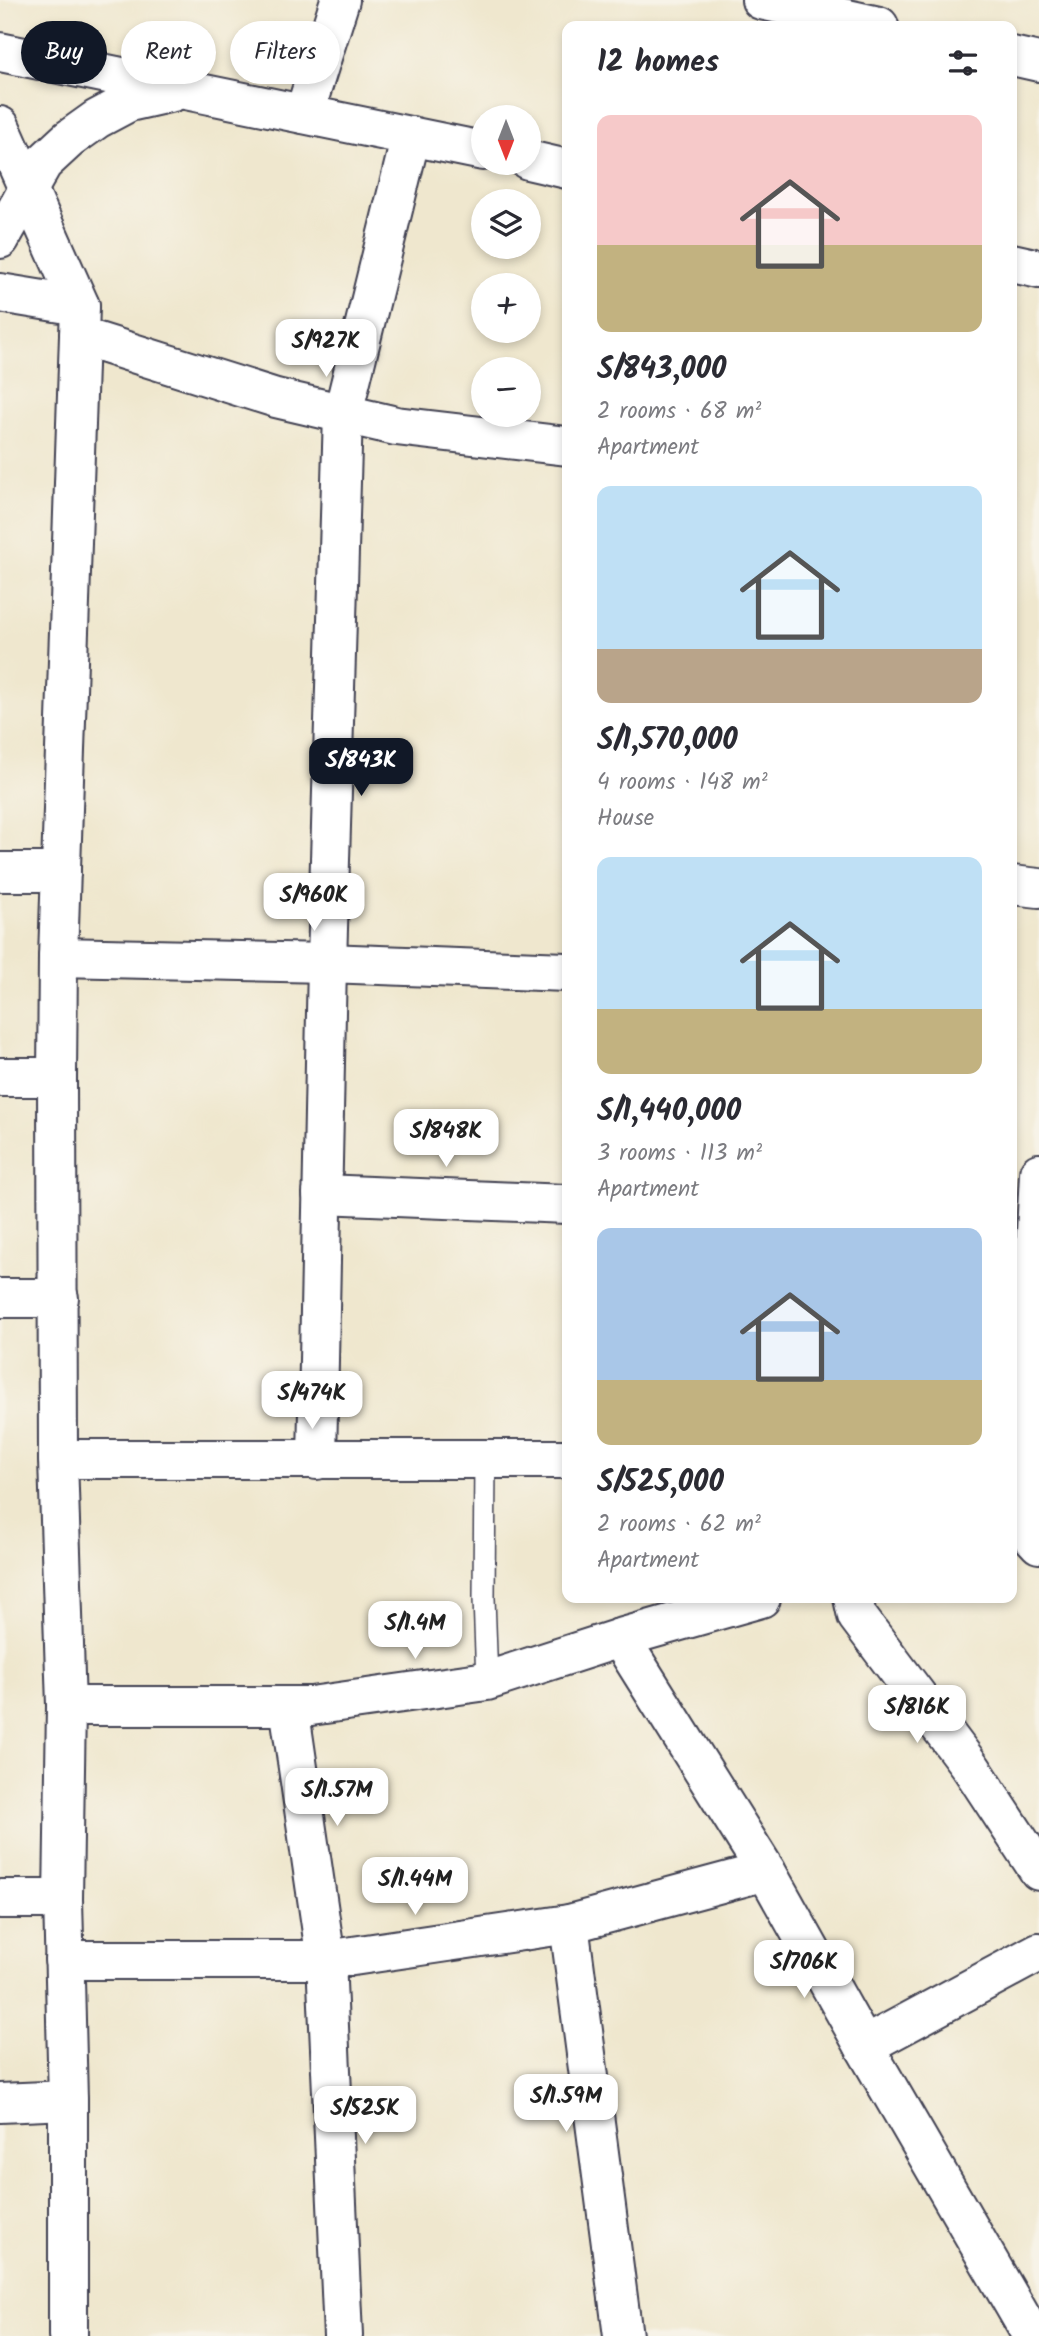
<!DOCTYPE html>
<meta charset="utf-8">
<style>
:root{--surface:#fff;--page:#f7f7f7;--text:#2b2b33;--muted:#7c7c81;--accent:#111827}
body{margin:0;font-family:Kalam,sans-serif;background:var(--page);color:var(--text);height:100vh;display:flex;flex-direction:column;font-size:26px;white-space:nowrap}
*{box-sizing:border-box;margin:0}
p{font-size:23px;color:var(--muted)}
.icon{flex:none;width:38px;height:38px;fill:none;stroke:currentColor;stroke-width:2;stroke-linecap:round;stroke-linejoin:round}
.map{position:relative;flex:1;overflow:hidden}
.drawer{position:absolute;left:562px;top:21px;width:455px;height:1582px;display:flex;flex-direction:column;background:var(--surface);border-radius:14px;box-shadow:0 4px 10px #0003}
.drawer>*{flex:none}
.banner{position:absolute;left:21px;top:21px;width:436px;height:63px;display:flex;gap:14px}
.needle{width:46px;rotate:180deg}
.fabs{position:absolute;left:471px;top:105px;display:grid;gap:14px}
.fabs a{display:grid;place-items:center;width:70px;height:70px;border-radius:50%;background:var(--surface);box-shadow:0 4px 10px #0003;font-size:35px}
.price{position:absolute;translate:-50% -60px;padding:0 16px;border-radius:14px;background:#fff;color:#222;font-size:23px;line-height:46px;filter:drop-shadow(0 2px 4px #0008)}
.price::after{content:'';position:absolute;left:50%;top:42px;width:21px;height:16px;margin-left:-10px;background:inherit;clip-path:polygon(0 0,100% 0,50% 100%)}
.price.selected{background:var(--accent);color:#fff}
ul{padding:0;list-style:none}
li{display:grid;align-content:center;gap:14px;height:371px;padding:0 35px}
li span{display:grid;place-items:center;height:217px;border-radius:14px;color:#555}
li>.icon{margin-inline-start:auto}
span .icon{width:126px;height:126px;fill:#fffc;stroke-width:1}
li b{font-size:30px}
h2{display:flex;justify-content:space-between;align-items:center;height:84px;padding:0 35px;font-size:30px}
.tag{padding:0 24px;border-radius:32px;background:var(--surface);box-shadow:0 4px 10px #0003;font-size:24px;line-height:63px}
.tag.selected{background:var(--accent);color:#fff}
.map>svg:first-child{display:block}
</style>
<div class="map">
<svg width="1039" height="2336" viewBox="0 0 1039 2336">
<rect width="100%" height="100%" fill="#f7f3e8"/>
<filter id="ink" filterUnits="userSpaceOnUse"><feTurbulence type="fractalNoise" baseFrequency=".0143" numOctaves="2"/><feDisplacementMap in="SourceGraphic" scale="14" xChannelSelector="R" yChannelSelector="G"/><feConvolveMatrix kernelMatrix="1 2 1 2 8 2 1 2 1" color-interpolation-filters="sRGB"/></filter>
<filter id="wash" filterUnits="userSpaceOnUse"><feTurbulence type="fractalNoise" baseFrequency=".00686" numOctaves="4" result="noise"/><feDisplacementMap in="SourceGraphic" scale="28" xChannelSelector="R" yChannelSelector="G"/><feGaussianBlur stdDeviation="1.57" result="paint"/><feColorMatrix in="noise" values="0 0 0 0 0 0 0 0 0 0 0 0 0 0 0 0 0 1.4 0 .05"/><feComposite in="paint" operator="in"/></filter>
<g filter="url(#wash)">
<rect width="100%" height="100%" fill="#efe7ce"/>
</g>
<g filter="url(#ink)">
<g fill="none" stroke-linecap="round" stroke-linejoin="round">
<g stroke="#414051" stroke-width="24">
<path id="service" d="M485 1459 484 1598 487 1681"/>
</g>
<g stroke="#414051" stroke-width="42">
<g id="minor">
<path d="M761 0 879 26"/>
<path d="M0 52 483 151"/>
<path d="M1012 56 1039 62"/>
<path d="M304 114 340 0"/>
<path d="M0 126 80 306 58 957 57 1077 58 1459 66 1706 63 1899 68 2100V2336"/>
<path d="M528 160 567 169"/>
<path d="M0 239 43 163 69 139 97 119 129 102 173 92"/>
<path d="M1012 263 1039 269"/>
<path d="M0 293 80 306"/>
<path d="M79 336 276 398 396 426 567 446"/>
<path d="M0 872H61"/>
<path d="M1012 885 1039 888"/>
<path d="M58 957 327 963 567 972"/>
<path d="M0 1077H57"/>
<path d="M1039 1173 1025 1454 1028 1532 1039 1544"/>
<path d="M322 1194 567 1204"/>
<path d="M0 1298H59"/>
<path d="M58 1459H567"/>
<path d="M317 1460 327 963 343 413 411 136"/>
<path d="M853 1598 857 1616 972 1769 1039 1871"/>
<path d="M620 1638 766 1871 864 2046 1032 2336"/>
<path d="M66 1706H311L487 1681 620 1638 761 1598"/>
<path d="M289 1706 326 1960 343 2336"/>
<path d="M0 1899H63"/>
<path d="M569 1924 623 2336"/>
<path d="M64 1960H326L569 1924 766 1871"/>
<path d="M864 2046 1039 1952"/>
<path d="M0 2103 68 2100"/>
</g>
</g>
<use href="#service" stroke="#fff" stroke-width="21"/>
<use href="#minor" stroke="#fff" stroke-width="38"/>
</g>
</g>
</svg>
<div class="fabs">
<a><svg class="needle" viewBox="-14 -14 28 28"><path d="M0-13l5 13h-10z" fill="#e53935"/><path d="M0 13l5-13h-10z" fill="#7c7c81"/></svg></a>
<a><svg class="icon" aria-label="layers" viewBox="0 0 24 24"><path d="M12 4l9 5-9 5-9-5zM3 14l9 5 9-5"/></svg></a>
<a>+</a>
<a>−</a>
</div>
<b class="price" style="left:326px;top:379px">S/927K</b>
<b class="price selected" style="left:361px;top:798px">S/843K</b>
<b class="price" style="left:314px;top:933px">S/960K</b>
<b class="price" style="left:446px;top:1169px">S/848K</b>
<b class="price" style="left:312px;top:1431px">S/474K</b>
<b class="price" style="left:415px;top:1661px">S/1.4M</b>
<b class="price" style="left:917px;top:1745px">S/816K</b>
<b class="price" style="left:337px;top:1828px">S/1.57M</b>
<b class="price" style="left:415px;top:1917px">S/1.44M</b>
<b class="price" style="left:804px;top:2000px">S/706K</b>
<b class="price" style="left:566px;top:2134px">S/1.59M</b>
<b class="price" style="left:365px;top:2146px">S/525K</b>
<div class="banner">
<a class="tag selected">Buy</a>
<a class="tag">Rent</a>
<a class="tag">Filters</a>
</div>
<section class="drawer">
<h2>12 homes<svg class="icon" aria-label="filters" viewBox="0 0 24 24"><path d="M4 7h16M4 17h16"/><circle cx="9" cy="7" r="2"/><circle cx="15" cy="17" r="2"/></svg></h2>
<ul>
<li><span style="background:linear-gradient(#f6c9c9 60%,#c2b280 0)"><svg class="icon" aria-label="home" viewBox="0 0 24 24"><path d="M3 11l9-7 9 7M6 9v11h12V9"/></svg></span><div><b>S/843,000</b><p>2 rooms · 68 m²</p><p>Apartment</p></div></li>
<li><span style="background:linear-gradient(#bfe0f5 75%,#b9a48a 0)"><svg class="icon" aria-label="home" viewBox="0 0 24 24"><path d="M3 11l9-7 9 7M6 9v11h12V9"/></svg></span><div><b>S/1,570,000</b><p>4 rooms · 148 m²</p><p>House</p></div></li>
<li><span style="background:linear-gradient(#bfe0f5 70%,#c2b280 0)"><svg class="icon" aria-label="home" viewBox="0 0 24 24"><path d="M3 11l9-7 9 7M6 9v11h12V9"/></svg></span><div><b>S/1,440,000</b><p>3 rooms · 113 m²</p><p>Apartment</p></div></li>
<li><span style="background:linear-gradient(#a9c7e8 70%,#c2b280 0)"><svg class="icon" aria-label="home" viewBox="0 0 24 24"><path d="M3 11l9-7 9 7M6 9v11h12V9"/></svg></span><div><b>S/525,000</b><p>2 rooms · 62 m²</p><p>Apartment</p></div></li>
</ul>
</section>
</div>
